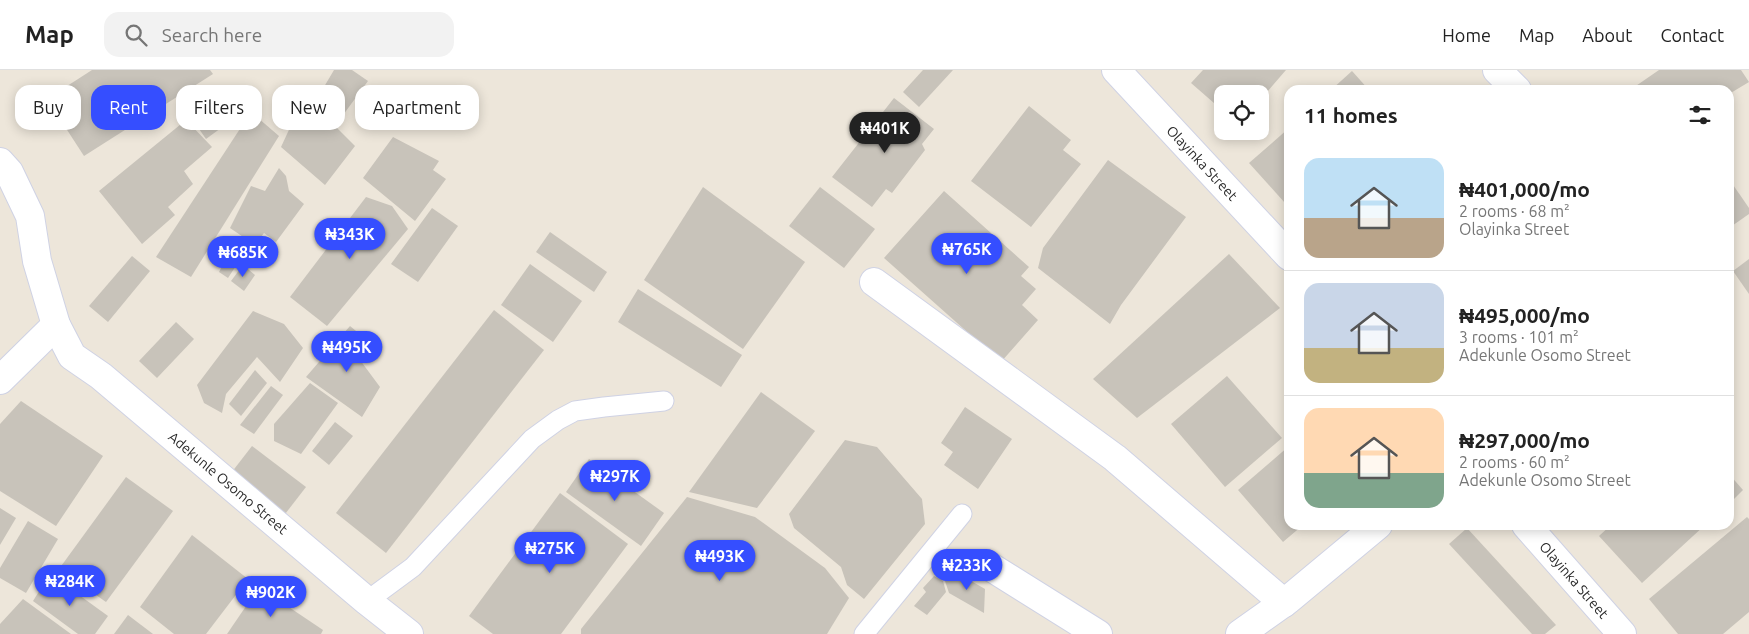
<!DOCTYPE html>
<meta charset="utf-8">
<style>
:root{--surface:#fff;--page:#f2f2f2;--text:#222;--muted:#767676;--line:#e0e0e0;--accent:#354eff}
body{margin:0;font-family:Ubuntu,sans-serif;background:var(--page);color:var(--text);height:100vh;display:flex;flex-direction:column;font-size:19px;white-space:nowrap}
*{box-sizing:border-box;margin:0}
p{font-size:16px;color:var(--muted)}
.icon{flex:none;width:28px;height:28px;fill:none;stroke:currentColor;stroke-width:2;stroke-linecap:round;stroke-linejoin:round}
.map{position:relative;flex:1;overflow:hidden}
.sheet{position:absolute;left:1284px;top:15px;width:450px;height:445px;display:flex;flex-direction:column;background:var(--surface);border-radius:15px;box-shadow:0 2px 12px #0003}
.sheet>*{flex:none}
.top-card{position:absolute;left:15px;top:15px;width:475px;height:45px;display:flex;gap:10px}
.fabs{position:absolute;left:1214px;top:15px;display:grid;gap:10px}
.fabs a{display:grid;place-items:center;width:55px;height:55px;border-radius:10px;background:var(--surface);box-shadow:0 2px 12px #0003;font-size:25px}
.price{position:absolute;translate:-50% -42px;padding:0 11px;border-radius:18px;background:var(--accent);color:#fff;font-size:16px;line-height:32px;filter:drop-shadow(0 1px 2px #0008)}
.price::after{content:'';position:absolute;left:50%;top:30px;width:15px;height:11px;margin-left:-8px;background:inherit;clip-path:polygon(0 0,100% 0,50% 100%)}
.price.current{background:#222;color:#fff}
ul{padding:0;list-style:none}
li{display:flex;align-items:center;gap:15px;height:125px;padding:0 20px}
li+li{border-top:1px solid var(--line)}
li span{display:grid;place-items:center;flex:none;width:140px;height:100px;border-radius:15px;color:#555}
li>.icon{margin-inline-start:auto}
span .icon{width:60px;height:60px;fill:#fffc;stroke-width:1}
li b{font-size:21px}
h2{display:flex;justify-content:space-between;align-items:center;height:60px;padding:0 20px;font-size:21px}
.pill{padding:0 18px;border-radius:15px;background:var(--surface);box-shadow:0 2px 12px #0003;font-size:18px;line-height:45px}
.pill.current{background:var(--accent);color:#fff}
header{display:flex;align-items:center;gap:30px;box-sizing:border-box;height:70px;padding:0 25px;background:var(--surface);border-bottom:1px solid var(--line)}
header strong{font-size:24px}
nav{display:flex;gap:28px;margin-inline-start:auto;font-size:18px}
.search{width:350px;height:45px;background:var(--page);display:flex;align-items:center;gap:12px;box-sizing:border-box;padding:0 18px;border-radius:15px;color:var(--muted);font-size:19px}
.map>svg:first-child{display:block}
</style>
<header>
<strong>Map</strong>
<div class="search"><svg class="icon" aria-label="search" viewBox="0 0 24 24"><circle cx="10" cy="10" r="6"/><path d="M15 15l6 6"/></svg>Search here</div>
<nav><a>Home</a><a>Map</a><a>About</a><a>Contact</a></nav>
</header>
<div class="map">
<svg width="1749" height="564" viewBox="0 0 1749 564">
<rect width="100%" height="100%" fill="#ede6da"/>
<g fill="#c8c3ba">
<path d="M92 0H210L213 4 84 86 47 29Z"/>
<path d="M334 0H352L368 11 335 56 355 76 325 115 281 77 294 49H305Z"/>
<path d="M923 0H953L919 37 903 22Z"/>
<path d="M1203 0H1286L1260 30V24H1222V40L1191 13Z"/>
<path d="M1659 0H1741L1749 12 1729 24V20H1630Z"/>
<path d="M1352 1 1369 20H1331Z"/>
<path d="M238 18 251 36 206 69 193 50Z"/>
<path d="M894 28 934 59 922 74 925 80 892 123 886 119 872 137 832 107Z"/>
<path d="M1029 36 1071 70 1063 80 1081 94 1031 157 971 111Z"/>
<path d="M251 42 279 66 191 207 156 187Z"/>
<path d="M186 50 212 77 184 101 193 114 168 137 175 145 142 174 99 121Z"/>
<path d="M1289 58V129L1285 133 1249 93Z"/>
<path d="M393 67 439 91 433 100 446 109 415 151 363 108Z"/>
<path d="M1108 90 1186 147 1121 235 1110 254 1038 198 1043 178Z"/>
<path d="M279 98 286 106 289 121 304 134 276 172 264 163 255 175 230 158 251 116 265 121Z"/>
<path d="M1729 109 1749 138V144L1729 158Z"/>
<path d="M703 117 805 192 743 279 644 210Z"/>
<path d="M820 117 875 159 844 198 789 156Z"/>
<path d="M944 121 1029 197 1021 206 1036 219 1022 235 1038 250 1001 292 884 188Z"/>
<path d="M366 127 392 136 408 159 327 256 290 227Z"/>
<path d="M432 138 458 156 418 212 391 194Z"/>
<path d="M550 162 607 202 594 222 536 182Z"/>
<path d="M238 166 269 185 259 197 241 188 228 208 219 202Z"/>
<path d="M1229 184 1280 238 1137 348 1093 309Z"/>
<path d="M132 186 150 201 108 252 89 236Z"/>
<path d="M1749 189V224L1733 201Z"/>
<path d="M530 194 582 231 553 272 501 235Z"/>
<path d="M243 195 255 205 244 221 231 211Z"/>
<path d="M638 219 742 285 721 317 618 252Z"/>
<path d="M494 240 544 280 386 483 336 443Z"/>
<path d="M253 241 284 254 303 278 280 312 257 287 226 324 222 343 204 333 197 315Z"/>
<path d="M176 252 194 269 157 308 139 291Z"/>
<path d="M350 256 373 275 360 290 380 317 362 347 306 307Z"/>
<path d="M255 300 267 313 241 346 229 334Z"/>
<path d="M1227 306 1282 368 1225 417 1171 354Z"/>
<path d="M310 313 338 333 301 384 274 371V354Z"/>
<path d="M271 316 283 325 254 364 240 355Z"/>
<path d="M761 322 815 361 757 438 689 422Z"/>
<path d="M21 331 103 386 56 456 0 421V354Z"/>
<path d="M965 337 1012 369 978 419 944 395 953 382 941 373Z"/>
<path d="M335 352 353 366 329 395 312 381Z"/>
<path d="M845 370 877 377 922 429 925 454 864 529 847 515 841 497 794 458 789 444Z"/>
<path d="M252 376 306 417 282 448 228 407Z"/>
<path d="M1289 376V455H1303L1283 472 1238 420Z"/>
<path d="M589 389 664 443 641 476 566 422Z"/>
<path d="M1729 404 1743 420 1729 434Z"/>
<path d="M126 407 173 441 106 532 59 499Z"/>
<path d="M560 423 628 474 561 564H493L469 546Z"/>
<path d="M687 427 755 447 825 498 849 528 827 564H581V559Z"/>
<path d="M0 438 16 448 0 475Z"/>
<path d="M1747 447 1749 449V542L1723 564H1678L1649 529Z"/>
<path d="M28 451 58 469 26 523 0 508V498Z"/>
<path d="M1611 455H1705L1642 513 1599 466Z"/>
<path d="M1467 458 1556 555 1545 564H1532L1449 474Z"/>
<path d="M192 465 248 509 206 564H174L140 537Z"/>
<path d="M50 504 108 546 95 564H78L33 531Z"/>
<path d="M959 504 985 519 984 543 949 523 944 508Z"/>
<path d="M934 506 943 511 946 522 927 545 914 536 926 522 923 518Z"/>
<path d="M259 517 323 560 321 564H227Z"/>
<path d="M23 529 71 564H0V554Z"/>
<path d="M128 545 153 564H114Z"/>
</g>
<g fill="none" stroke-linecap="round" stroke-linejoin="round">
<g stroke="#cfd2e4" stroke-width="21">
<g id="lane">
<path d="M367 531 413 497 532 369 558 350 575 341 604 337 664 331"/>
<path d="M864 564 962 444"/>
</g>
</g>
<g stroke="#cfd2e4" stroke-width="30">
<g id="street">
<path d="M1116 0 1289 186"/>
<path d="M1497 0 1517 20"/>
<path d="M0 92 9 102 30 146 37 191 56 255 72 286 101 306 367 531 409 564"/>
<path d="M874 212 1115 388 1284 533"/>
<path d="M0 310 56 255"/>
<path d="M1526 455 1622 564"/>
<path d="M986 494 1098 564"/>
<path d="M1240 564 1289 529 1378 455"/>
</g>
</g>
<use href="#lane" stroke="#fff" stroke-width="19"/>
<use href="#street" stroke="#fff" stroke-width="28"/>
</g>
<g text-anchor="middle" stroke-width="4" stroke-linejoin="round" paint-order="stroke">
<g font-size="14" fill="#292929" stroke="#fff">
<text transform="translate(1202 93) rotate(47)" y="5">Olayinka Street</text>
<text transform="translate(228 413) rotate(40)" y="5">Adekunle Osomo Street</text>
<text transform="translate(1574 510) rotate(49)" y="5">Olayinka Street</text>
</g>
</g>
</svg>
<div class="fabs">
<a><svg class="icon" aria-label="locate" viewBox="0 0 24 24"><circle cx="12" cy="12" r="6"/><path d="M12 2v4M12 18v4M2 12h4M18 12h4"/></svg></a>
</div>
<b class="price current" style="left:885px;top:84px">₦401K</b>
<b class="price" style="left:350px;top:190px">₦343K</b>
<b class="price" style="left:967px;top:205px">₦765K</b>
<b class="price" style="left:243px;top:208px">₦685K</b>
<b class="price" style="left:347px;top:303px">₦495K</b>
<b class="price" style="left:615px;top:432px">₦297K</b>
<b class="price" style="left:550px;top:504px">₦275K</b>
<b class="price" style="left:720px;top:512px">₦493K</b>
<b class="price" style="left:967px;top:521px">₦233K</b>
<b class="price" style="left:70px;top:537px">₦284K</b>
<b class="price" style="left:271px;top:548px">₦902K</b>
<div class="top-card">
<a class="pill">Buy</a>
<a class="pill current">Rent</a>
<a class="pill">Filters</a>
<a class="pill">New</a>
<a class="pill">Apartment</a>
</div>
<section class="sheet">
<h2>11 homes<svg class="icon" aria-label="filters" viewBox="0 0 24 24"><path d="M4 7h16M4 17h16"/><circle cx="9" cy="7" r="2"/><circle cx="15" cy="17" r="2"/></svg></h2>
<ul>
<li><span style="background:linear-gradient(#bfe0f5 60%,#b9a48a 0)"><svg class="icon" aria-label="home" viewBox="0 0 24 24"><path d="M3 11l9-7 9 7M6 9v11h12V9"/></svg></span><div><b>₦401,000/mo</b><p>2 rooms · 68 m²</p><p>Olayinka Street</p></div></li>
<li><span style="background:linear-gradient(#c9d6e8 65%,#c2b280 0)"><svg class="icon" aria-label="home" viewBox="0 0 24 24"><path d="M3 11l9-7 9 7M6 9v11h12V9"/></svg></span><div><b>₦495,000/mo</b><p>3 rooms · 101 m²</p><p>Adekunle Osomo Street</p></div></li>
<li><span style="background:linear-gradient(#ffd9b3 65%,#7fa58c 0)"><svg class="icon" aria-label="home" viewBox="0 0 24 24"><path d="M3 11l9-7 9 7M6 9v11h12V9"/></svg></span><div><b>₦297,000/mo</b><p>2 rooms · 60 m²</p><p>Adekunle Osomo Street</p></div></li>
</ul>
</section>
</div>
